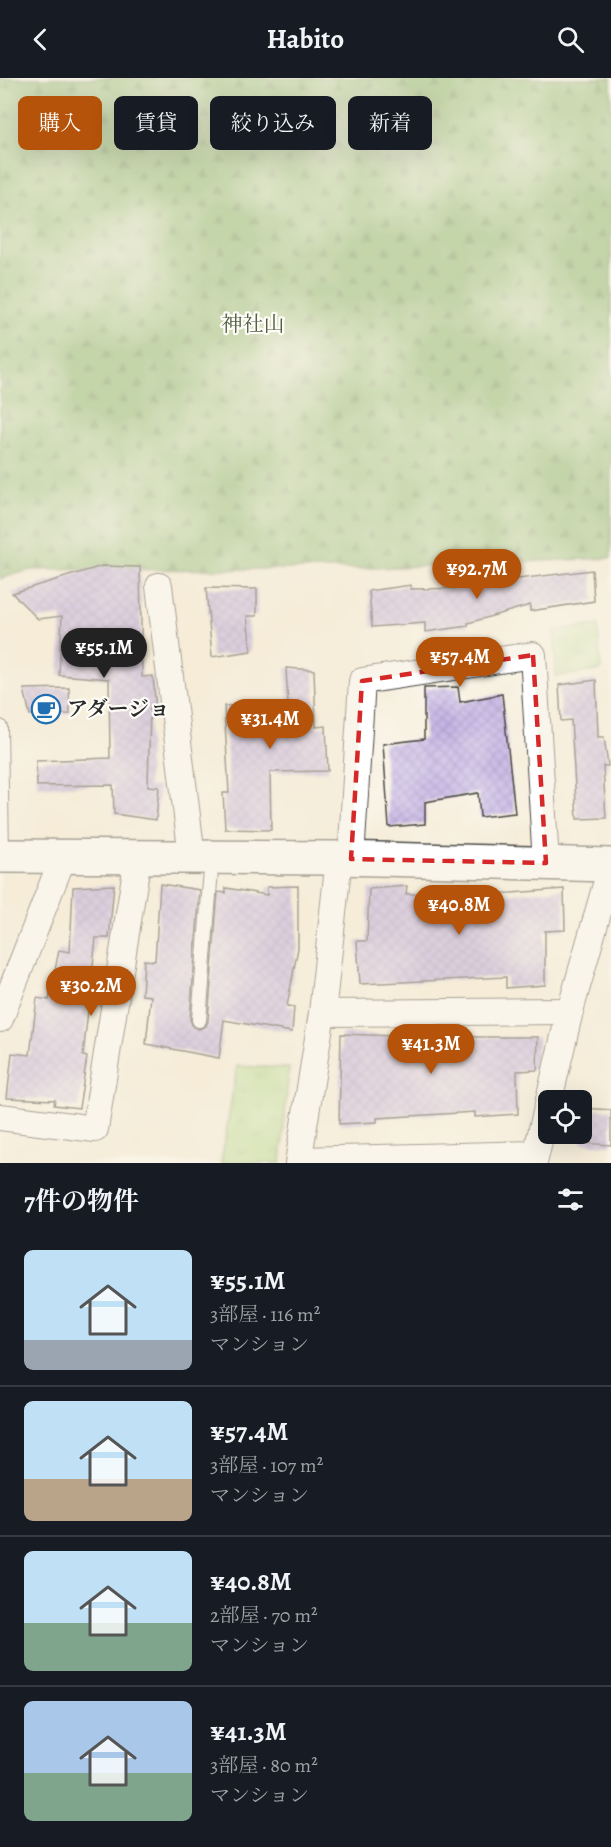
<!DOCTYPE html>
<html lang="ja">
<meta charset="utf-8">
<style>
:root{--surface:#171b24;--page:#242831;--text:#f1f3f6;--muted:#9ea1a6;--line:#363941;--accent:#b45309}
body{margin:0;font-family:Alegreya,"Noto Serif JP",serif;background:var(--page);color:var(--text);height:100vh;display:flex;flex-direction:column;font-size:22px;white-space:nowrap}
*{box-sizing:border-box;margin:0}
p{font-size:20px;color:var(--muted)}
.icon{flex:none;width:33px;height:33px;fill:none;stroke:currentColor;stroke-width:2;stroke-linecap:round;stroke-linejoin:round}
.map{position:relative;height:1085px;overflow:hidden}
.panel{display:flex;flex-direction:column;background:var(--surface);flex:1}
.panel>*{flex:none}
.hud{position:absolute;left:18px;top:18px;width:576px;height:54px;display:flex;gap:12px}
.controls{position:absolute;left:538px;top:1012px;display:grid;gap:12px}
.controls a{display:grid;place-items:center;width:54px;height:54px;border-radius:9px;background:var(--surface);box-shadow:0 6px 24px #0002;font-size:30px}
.price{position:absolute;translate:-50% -51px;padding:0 14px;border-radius:21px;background:var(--accent);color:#fff;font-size:20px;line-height:39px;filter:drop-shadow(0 2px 3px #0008)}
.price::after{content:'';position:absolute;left:50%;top:36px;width:18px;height:14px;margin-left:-9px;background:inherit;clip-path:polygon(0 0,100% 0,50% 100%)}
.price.active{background:#222;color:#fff}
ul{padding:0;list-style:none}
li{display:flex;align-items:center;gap:18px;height:150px;padding:0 24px}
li+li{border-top:2px solid var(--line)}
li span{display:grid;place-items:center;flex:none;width:168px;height:120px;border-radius:9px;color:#555}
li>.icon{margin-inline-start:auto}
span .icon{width:72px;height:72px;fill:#fffc;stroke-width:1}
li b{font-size:26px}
h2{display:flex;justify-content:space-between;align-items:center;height:72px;padding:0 24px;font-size:26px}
.chip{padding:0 21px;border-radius:9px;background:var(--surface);box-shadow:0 6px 24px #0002;font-size:21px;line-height:54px}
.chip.active{background:var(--accent);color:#fff}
header{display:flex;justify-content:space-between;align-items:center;height:78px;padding:0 24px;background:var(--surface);font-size:27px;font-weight:700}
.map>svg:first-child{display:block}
</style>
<header><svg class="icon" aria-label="back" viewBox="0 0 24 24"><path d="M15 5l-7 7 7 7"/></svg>Habito<svg class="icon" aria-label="search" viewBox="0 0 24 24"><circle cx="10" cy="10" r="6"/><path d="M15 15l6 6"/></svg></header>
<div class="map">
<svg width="611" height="1085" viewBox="0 0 611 1085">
<defs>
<pattern id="grass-tufts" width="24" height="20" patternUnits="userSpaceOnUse" patternTransform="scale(1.5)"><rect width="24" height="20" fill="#abd783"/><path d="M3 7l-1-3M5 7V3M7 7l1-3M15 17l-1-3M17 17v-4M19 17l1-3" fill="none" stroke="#93b971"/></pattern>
<pattern id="forest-firs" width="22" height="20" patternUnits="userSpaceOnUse" patternTransform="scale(1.5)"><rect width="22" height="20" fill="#88b871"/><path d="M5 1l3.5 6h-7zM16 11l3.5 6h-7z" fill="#6f965d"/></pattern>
<pattern id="building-cross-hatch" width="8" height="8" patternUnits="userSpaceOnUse" patternTransform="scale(1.5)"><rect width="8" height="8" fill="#bca8e3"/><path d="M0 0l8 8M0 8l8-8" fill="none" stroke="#9989b8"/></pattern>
</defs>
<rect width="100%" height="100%" fill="#fdfcf7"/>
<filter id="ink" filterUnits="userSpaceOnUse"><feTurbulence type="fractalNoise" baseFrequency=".0167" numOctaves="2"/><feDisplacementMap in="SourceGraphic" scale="12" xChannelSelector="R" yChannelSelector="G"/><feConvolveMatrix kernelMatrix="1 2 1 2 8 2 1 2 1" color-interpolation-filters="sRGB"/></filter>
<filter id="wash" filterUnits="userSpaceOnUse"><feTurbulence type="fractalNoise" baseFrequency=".008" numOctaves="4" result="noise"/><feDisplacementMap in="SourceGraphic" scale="24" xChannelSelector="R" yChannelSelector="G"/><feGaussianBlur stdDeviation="1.35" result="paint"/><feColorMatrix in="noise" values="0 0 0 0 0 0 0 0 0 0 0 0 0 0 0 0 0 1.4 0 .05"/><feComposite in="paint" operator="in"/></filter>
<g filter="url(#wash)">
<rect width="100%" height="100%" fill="#f5ecd8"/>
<g fill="url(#grass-tufts)" stroke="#6b8157" stroke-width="1.5">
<path d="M598 547 601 592 556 599 554 552Z"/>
<path d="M237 988 289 990 281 1085H221Z"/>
</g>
<path fill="url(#forest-firs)" stroke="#5a724e" stroke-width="1.5" d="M0 0H611V480L354 491 30 492 0 501Z"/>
<g id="blocks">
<g fill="url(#building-cross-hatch)">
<path d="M102 488 140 489 142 599 153 598 156 631H150L148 708 159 709 156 742 114 736 113 707 37 708 36 683 110 680 109 601 59 597 62 538 38 541 12 515Z"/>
<path d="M592 492 594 523 530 533V527L468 545V548L425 554V545L372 549 369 513 411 507V511L476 510V503L518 499V501Z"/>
<path d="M206 510 257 511V538H247L251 573 212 579Z"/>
<path d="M286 590 314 592 316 649 326 648 328 693 270 694 271 752 225 751 223 715H229L224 628 288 627Z"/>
<path d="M596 602 598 659H604L608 688H603L606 740 577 741 571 642 561 643 559 607Z"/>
<path d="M458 609 460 624 502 616 515 735 480 739 478 715 425 724V746L389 749 383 666 424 661V610Z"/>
<path d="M69 610 70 636 30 637 24 611Z"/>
<path d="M160 806 200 812 190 941 193 949 199 951 206 948 208 943 218 814 226 815V810L267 817V809L298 808V870L287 928 294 929 292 954 224 942 219 980 146 966 151 918 142 917 144 882 155 883Z"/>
<path d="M114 807 109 860H96L83 978 87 979 79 1030 54 1027 55 1022 7 1020 12 975 30 977 37 920 49 922 59 872 70 874 73 809Z"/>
<path d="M407 808 406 816 511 815 564 811 565 852 545 853V907L506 910V899L360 906 357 863H367L369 811Z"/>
<path d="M454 955V959H538L537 992 517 993 518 1036 475 1039V1034L377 1040V1044L339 1046 341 956 423 959V956Z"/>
<path d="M584 1030 611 1032V1067L581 1065Z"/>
</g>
</g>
</g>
<g filter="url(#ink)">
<use href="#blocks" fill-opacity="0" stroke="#494845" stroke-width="1.5"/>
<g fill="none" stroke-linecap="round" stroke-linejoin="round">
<g stroke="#494845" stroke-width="16">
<g id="service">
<path d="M0 649 2 778"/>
<path d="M199 942 212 779"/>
</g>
</g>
<g stroke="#494845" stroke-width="28">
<g id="minor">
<path d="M159 508 192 779"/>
<path d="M351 781 362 603 533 577 546 785"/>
<path d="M322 935 570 933"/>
<path d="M0 941 63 779"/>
<path d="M0 1039 95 1051 138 779"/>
<path d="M299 1082 534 1076"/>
<path d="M298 1085 322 935 339 780"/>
<path d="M534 1085 570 933 611 789"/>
</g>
</g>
<g stroke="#494845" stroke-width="36">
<path id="tertiary" d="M0 778 339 780 611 787"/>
</g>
<use href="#service" stroke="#fff" stroke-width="14"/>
<use href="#minor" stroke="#fff" stroke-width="26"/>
<use href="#tertiary" stroke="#fff" stroke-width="33"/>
</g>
</g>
<path d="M0 0H611V1085H0ZM533 577 546 785 351 781 362 603Z" fill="#f5ecd8" fill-opacity=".55" fill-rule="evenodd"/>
<path fill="none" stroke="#d62828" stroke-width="4.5" stroke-dasharray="12 8" stroke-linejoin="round" d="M533 577 546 785 351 781 362 603Z"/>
<defs>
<g id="cafe-ring" transform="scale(1.5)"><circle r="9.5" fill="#fdfcf7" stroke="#1f6fb2" stroke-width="1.5"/><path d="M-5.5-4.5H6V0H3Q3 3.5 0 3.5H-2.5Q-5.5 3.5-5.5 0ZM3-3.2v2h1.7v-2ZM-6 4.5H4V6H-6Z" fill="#1f6fb2"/></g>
</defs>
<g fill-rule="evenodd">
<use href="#cafe-ring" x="46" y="631"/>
</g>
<g text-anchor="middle" stroke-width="4.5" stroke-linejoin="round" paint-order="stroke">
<g font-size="21" fill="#515f45" stroke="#fdfcf7">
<text x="253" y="253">神社山</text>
</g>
<g font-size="21" font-weight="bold" fill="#2b2b2b" stroke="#fdfcf7" text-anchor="start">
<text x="67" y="638">アダージョ</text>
</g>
</g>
</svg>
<div class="controls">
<a><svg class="icon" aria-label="locate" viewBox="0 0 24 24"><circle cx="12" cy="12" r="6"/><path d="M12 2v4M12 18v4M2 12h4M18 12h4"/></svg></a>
</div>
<b class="price" style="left:477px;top:522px">¥92.7M</b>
<b class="price active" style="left:104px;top:601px">¥55.1M</b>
<b class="price" style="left:460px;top:610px">¥57.4M</b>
<b class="price" style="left:270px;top:672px">¥31.4M</b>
<b class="price" style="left:459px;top:858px">¥40.8M</b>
<b class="price" style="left:91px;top:939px">¥30.2M</b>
<b class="price" style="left:431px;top:997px">¥41.3M</b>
<div class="hud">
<a class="chip active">購入</a>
<a class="chip">賃貸</a>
<a class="chip">絞り込み</a>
<a class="chip">新着</a>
</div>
</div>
<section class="panel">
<h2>7件の物件<svg class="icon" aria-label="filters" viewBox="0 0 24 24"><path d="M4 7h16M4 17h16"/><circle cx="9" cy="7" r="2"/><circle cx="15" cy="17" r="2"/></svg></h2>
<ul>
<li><span style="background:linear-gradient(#bfe0f5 75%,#9aa5b1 0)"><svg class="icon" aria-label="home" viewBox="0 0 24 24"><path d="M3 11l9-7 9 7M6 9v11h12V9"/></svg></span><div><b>¥55.1M</b><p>3部屋 · 116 m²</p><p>マンション</p></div></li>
<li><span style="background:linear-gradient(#bfe0f5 65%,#b9a48a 0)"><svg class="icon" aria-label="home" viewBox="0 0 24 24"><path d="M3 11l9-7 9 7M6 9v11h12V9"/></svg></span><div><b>¥57.4M</b><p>3部屋 · 107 m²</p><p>マンション</p></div></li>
<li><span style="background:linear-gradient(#bfe0f5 60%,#7fa58c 0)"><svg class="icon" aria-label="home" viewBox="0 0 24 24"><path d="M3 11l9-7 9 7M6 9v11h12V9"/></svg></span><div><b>¥40.8M</b><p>2部屋 · 70 m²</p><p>マンション</p></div></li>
<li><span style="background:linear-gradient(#a9c7e8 60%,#7fa58c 0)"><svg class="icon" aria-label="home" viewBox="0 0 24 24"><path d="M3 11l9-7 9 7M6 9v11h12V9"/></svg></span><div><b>¥41.3M</b><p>3部屋 · 80 m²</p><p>マンション</p></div></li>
</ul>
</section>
